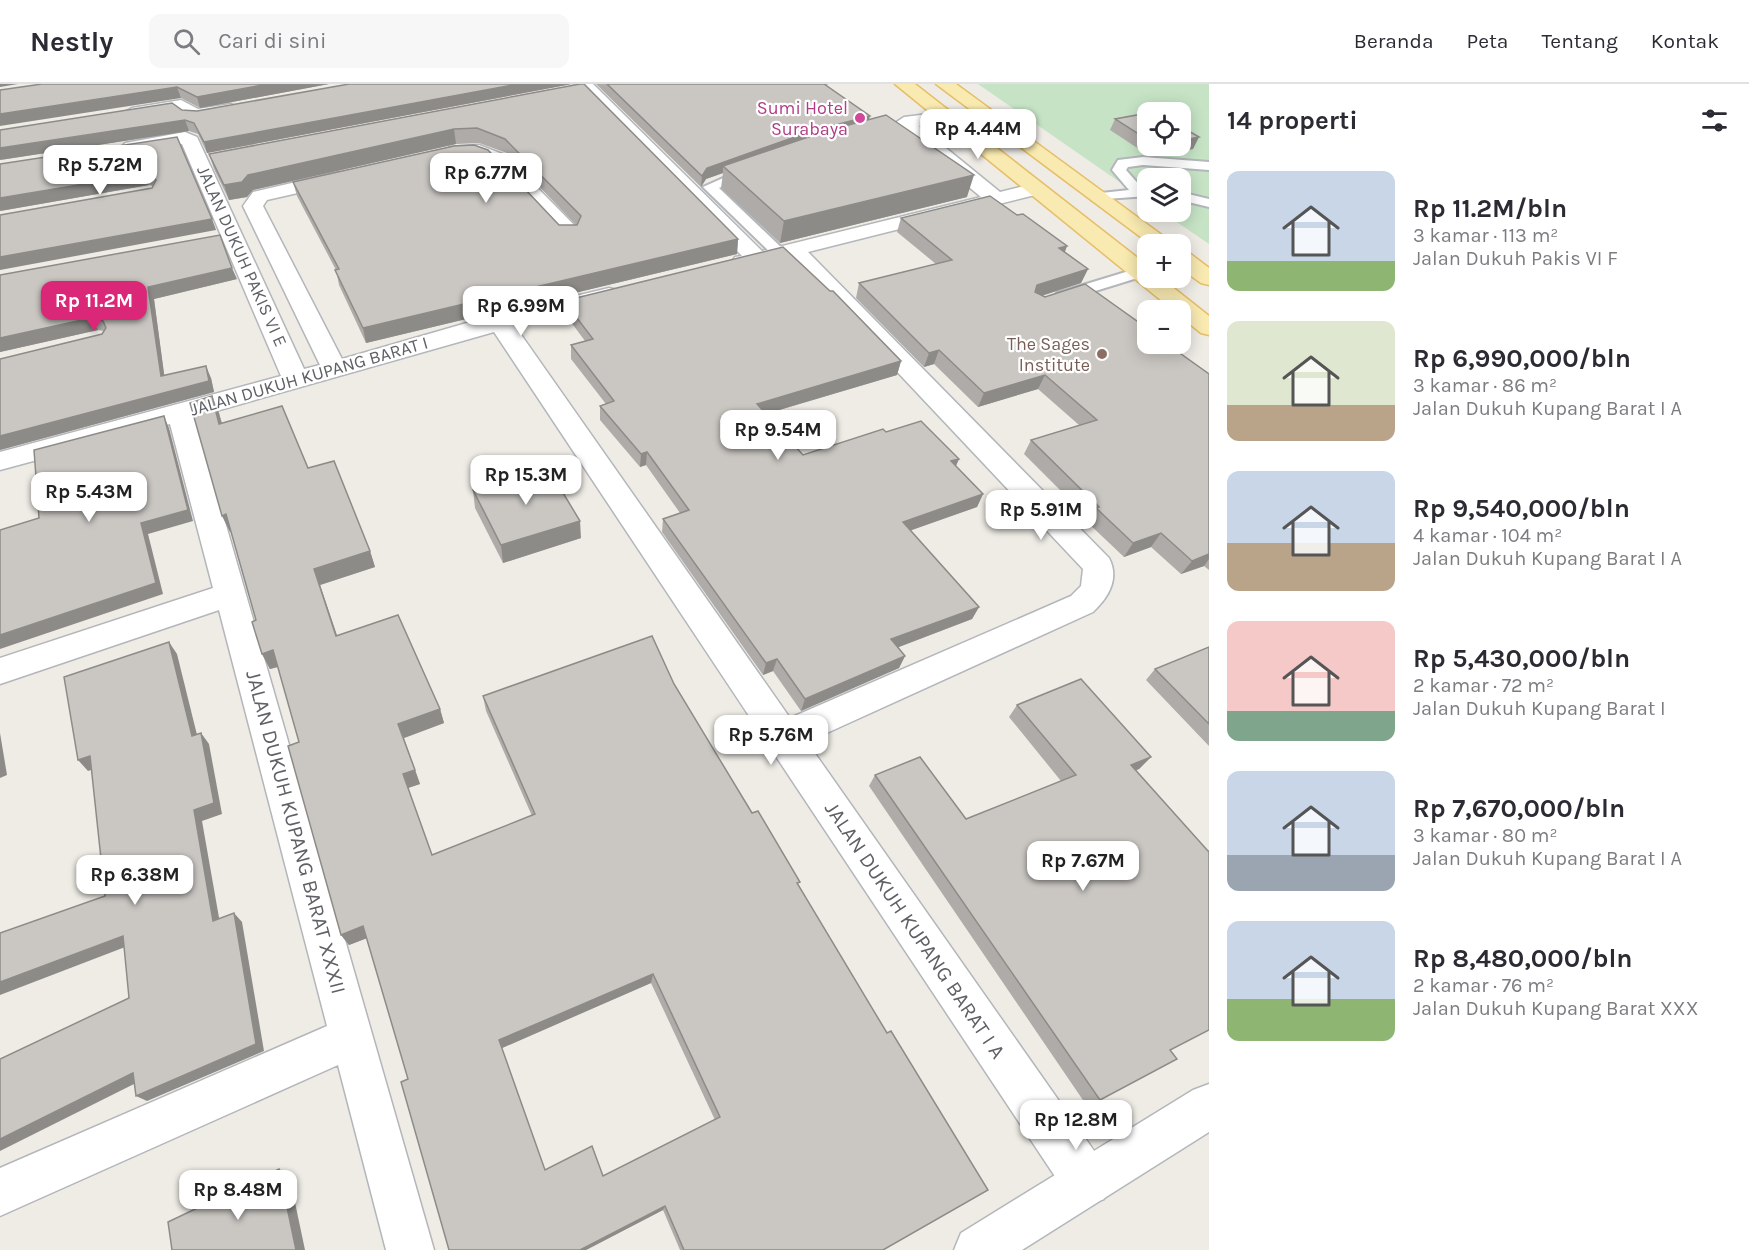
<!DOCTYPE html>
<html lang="id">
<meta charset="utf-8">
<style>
:root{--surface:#fff;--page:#f7f7f7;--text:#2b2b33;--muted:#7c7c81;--line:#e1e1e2;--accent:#db2777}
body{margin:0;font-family:Karla,sans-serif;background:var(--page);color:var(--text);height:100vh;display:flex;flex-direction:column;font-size:22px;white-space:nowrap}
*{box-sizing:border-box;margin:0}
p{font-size:20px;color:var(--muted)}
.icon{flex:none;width:33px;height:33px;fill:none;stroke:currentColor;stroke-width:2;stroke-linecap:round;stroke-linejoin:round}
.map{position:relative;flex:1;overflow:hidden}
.drawer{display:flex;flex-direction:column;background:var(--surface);width:540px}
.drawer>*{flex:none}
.controls{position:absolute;left:1137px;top:18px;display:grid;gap:12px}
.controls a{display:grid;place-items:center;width:54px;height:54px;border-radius:12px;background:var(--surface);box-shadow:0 3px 15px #0003;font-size:30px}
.price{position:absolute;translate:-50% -51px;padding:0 14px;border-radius:12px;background:#fff;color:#222;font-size:20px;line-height:39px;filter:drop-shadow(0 2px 3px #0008)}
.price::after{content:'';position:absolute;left:50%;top:36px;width:18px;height:14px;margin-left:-9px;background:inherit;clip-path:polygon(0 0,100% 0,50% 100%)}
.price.active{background:var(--accent);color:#fff}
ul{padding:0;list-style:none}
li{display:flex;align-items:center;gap:18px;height:150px;padding:0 18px}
li span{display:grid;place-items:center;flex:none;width:168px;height:120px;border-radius:12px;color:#555}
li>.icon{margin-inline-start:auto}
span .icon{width:72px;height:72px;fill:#fffc;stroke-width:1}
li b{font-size:26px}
h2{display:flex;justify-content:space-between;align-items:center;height:72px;padding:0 18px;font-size:26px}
header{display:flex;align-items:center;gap:36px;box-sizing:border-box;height:84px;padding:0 30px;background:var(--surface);border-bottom:2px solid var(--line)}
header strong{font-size:28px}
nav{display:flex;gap:33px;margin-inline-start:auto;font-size:21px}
.search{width:420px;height:54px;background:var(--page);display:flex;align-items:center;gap:15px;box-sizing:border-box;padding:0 21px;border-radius:12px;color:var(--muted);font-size:22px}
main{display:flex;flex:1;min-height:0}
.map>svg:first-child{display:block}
</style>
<header>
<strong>Nestly</strong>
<div class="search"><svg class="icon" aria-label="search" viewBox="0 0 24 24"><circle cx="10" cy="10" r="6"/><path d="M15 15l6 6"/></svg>Cari di sini</div>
<nav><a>Beranda</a><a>Peta</a><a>Tentang</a><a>Kontak</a></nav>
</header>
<main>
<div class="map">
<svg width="1209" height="1166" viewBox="0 0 1209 1166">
<rect width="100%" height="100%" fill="#efece6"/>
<path fill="#c6e4c5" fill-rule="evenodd" d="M978 0H1209V160L1162 128H1180V94H1148L1147 117ZM1148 28H1180V62H1148Z"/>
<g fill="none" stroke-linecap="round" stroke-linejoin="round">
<g stroke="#b3b6ba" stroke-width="4">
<g id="service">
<path d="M1143 73 1209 78V86L1143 81 1128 83 1126 86 1142 104H1148V112L1092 116V110L1129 106 1112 86 1118 76Z"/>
<path d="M750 82 757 86 755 89 719 104 784 166 786 169 784 172H774L703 103Z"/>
<path d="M1180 108 1209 115V123L1180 116Z"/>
<path d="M1142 183 1148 185 1147 191 1063 217 1055 212 1057 209Z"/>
</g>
</g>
<g stroke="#b3b6ba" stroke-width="3">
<g id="minor">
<path d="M574 0H593L762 167 981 113 897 43 895 39 904 33 945 28 951 29 954 33 951 37 919 42 1000 108 1036 99 1043 101 1046 105 1043 109 808 168 1109 474C1120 495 1108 514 1093 528L807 658 1104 1081 1110 1098 1104 1115 1087 1121 1070 1115 494 248 195 333 434 1166H386L338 981 0 1132V1084L327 942 219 526 0 600V574L213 504 170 340 0 386V368L281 292 182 60 132 69 125 67 122 63 125 59 185 48 197 53 304 285 320 281 243 122 253 108 339 88 346 90 349 94 346 98 267 116 263 122 342 275 491 232 609 204 617 206 621 211 617 216 515 242 790 634 1071 512 1081 502 1083 485 789 173 743 185 735 183 732 178 735 173 742 172Z"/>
<path d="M181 16 198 25 231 20 240 25 237 29 194 36 177 27 132 34 123 29 132 24Z"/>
<path d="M479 61 505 71 577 144 580 149 577 154H561L491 79 477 73 450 75 440 69 450 63Z"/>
</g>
</g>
<g stroke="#b3b6ba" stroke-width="3">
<path id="tertiary" d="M1209 1000V1048L1022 1166H954L961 1149 1193 1006Z"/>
</g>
<g stroke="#e6be68" stroke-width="3">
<g id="primary">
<path d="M895 0H915L1148 182V194H1161L1209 232V251L1201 249 1180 232V226H1173Z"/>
<path d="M936 0H956L1174 160H1150Z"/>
<path d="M1180 167 1188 168 1209 184V201L1201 199 1180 184Z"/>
</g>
</g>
<use href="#service" fill="#fff" fill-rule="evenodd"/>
<use href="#minor" fill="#fff" fill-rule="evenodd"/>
<use href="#tertiary" fill="#fff" fill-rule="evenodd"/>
<use href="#primary" fill="#f9eab1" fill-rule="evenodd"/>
</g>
<g fill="#aeaba8" fill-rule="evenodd">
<path d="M42 0H329L200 24 181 14Z"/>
<path d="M572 0 207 69 198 50 189 47 0 76 182 26 197 27Z"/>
<path d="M580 0 738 155 737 170 366 259 339 201 336 186 297 112 293 98 559 141H576L507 69 479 59 456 60 253 106 247 113 229 116 214 85 209 70Z"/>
<path d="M596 0H828L826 2 967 113 780 159 721 104 723 89 706 95 701 103Z"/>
<path d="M1148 29V62H1180L1193 65 1157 72 1148 71 1110 46 1115 35Z"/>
<path d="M177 53 216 146 152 104 153 102 149 101 0 127Z"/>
<path d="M1017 131 1067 162 1065 168 1088 185 1081 199 1042 212 1209 290V486L1204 482 1181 490 1151 463 1124 473 1087 438 1089 435 1024 370 1031 356 1079 341 1038 305 978 323 934 280 924 283 856 214 859 199 936 180 897 148 901 134Z"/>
<path d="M0 191 237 195 154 215 164 291 211 294 214 308 0 366V275L102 250 104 247 98 246 0 268Z"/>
<path d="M564 217 901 277 897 291 766 330 803 371 886 348 959 375 956 382 983 410 977 423 910 446 979 523 972 535 898 563 905 572 899 584 801 627 773 587 763 591 662 448 663 435 680 429 646 381 640 383 600 336V322L606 320 571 275V261L585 257 565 230Z"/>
<path d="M219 329 222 339 308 384 370 467 375 483 320 501 337 551 440 625 444 639 404 654 420 700 408 704 432 771 532 732 486 627 483 612 674 600 752 729 798 801 883 1166H680L663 1126 586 1166 408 995 367 854 349 861 341 851 299 658 278 583 270 585 262 570 256 536 231 448H230ZM651 899 715 1036 603 1092 545 1086 502 964Z"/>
<path d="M473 406 581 454 503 479 475 424Z"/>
<path d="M1209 563V662L1146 596 1155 585Z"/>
<path d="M1017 621 1151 673 1139 685 1136 686 1100 1016 1087 1022 869 702 875 691 966 735 1061 697 1009 633Z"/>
</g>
<g fill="#8d8b88">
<path d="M0 0H18L0 3Z"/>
<path d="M268 0H329L200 24 197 13Z"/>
<path d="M518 0H572L207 69 204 58Z"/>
<path d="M177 3 181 14 0 42V30Z"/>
<path d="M870 32 867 43 723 82V89L706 95 701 103 702 92 707 84 812 47Z"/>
<path d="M185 36 189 47 0 76V64Z"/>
<path d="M454 45 456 60 253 106 247 113 229 116 224 101 248 91Z"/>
<path d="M1199 53 1193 65 1157 72 1162 62H1180V57Z"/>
<path d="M144 90 149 101 0 127V114Z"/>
<path d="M974 91 967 113 780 159 784 137Z"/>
<path d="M212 135 216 146 0 186V173Z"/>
<path d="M738 155 737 170 366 259 363 244Z"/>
<path d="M1067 162 1061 176 1059 164Z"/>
<path d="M232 184 237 195 154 215 166 304 161 292 148 203Z"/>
<path d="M1088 185 1081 199 1031 215 1037 201Z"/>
<path d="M91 234 98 246 0 268V254Z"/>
<path d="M939 266 934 280 924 283 929 269Z"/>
<path d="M901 277 897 291 755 333 757 320Z"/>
<path d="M206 282 211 294 214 308 0 366V352Z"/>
<path d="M1045 291 1038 305 978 323 984 309Z"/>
<path d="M212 312 219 329 226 357 219 340Z"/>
<path d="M164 332 169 344 193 437 148 450 163 510 0 565V551L141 439Z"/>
<path d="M647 368 646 381 640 383 641 370Z"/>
<path d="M959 375 953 388 951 377Z"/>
<path d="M983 410 977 423 898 451 903 438Z"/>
<path d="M226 430 234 447 230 448 222 432Z"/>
<path d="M580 437 581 454 503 479 501 461Z"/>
<path d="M1161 449 1151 463 1124 473 1133 459Z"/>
<path d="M370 467 375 483 320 501 342 567 336 552 314 485Z"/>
<path d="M1209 470V475L1204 482 1181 490 1192 477Z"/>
<path d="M979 523 972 535 886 568 891 555Z"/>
<path d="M169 558 177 570 200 663 192 652Z"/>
<path d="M273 566 281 582 270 585 262 570Z"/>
<path d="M905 572 899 584 801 627 805 615Z"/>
<path d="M777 575 773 587 763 591 766 579Z"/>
<path d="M440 625 444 639 404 654 398 640Z"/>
<path d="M0 649 7 691 0 694Z"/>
<path d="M201 649 209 660 222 730 202 737 221 845 213 837 194 726Z"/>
<path d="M90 672 100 683 88 687 78 676Z"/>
<path d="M1151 673 1139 685 1120 693 1131 681Z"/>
<path d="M415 686 420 700 408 704 403 690Z"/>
<path d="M234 829 242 838 264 967 147 1017 136 1012Z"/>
<path d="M363 842 370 853 349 861 341 851Z"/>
<path d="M123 852 133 860 0 911V898Z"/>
<path d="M653 890 651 899 502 964 499 956Z"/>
<path d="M133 989 144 995 0 1067V1055Z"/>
<path d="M279 1085 289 1090 305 1166H296Z"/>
<path d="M665 1122 663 1126 586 1166H580Z"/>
</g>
<g fill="#cac7c3" stroke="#8d8b88" stroke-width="1.5" fill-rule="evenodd">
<path d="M42 0H268L197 13 177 3 0 30V6Z"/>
<path d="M349 0H518L204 58 194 39 185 36 0 64V46L172 19 182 26 197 27Z"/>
<path d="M580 0H584L738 155 363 244 335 186 339 185 293 98 454 62 474 61 488 66 559 141H577L581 132 505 55 477 44 454 45 248 91 242 98 224 101 209 70Z"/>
<path d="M607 0H824L870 32 812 47 707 84 702 92Z"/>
<path d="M1148 29V56L1115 35Z"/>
<path d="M886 31 974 91 784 137 723 82 826 47Z"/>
<path d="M1180 42 1199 53 1180 57Z"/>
<path d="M177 53 212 135 0 173V131L152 104 156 96 152 92 144 90 0 114V80Z"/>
<path d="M990 112 1017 131 1023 130 1067 162 1059 164 1088 185 1037 201 1035 208 1045 213 1085 200 1148 245V260H1167L1209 290V470L1192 477 1161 449 1133 459 1096 424 1099 423 1031 356 1097 336 1045 291 984 309 939 266 929 269 859 199 952 176 901 134Z"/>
<path d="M220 151 232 184 148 203 161 292 206 282 209 297 0 352V275L102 250 106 244 103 237 91 234 0 254V191Z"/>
<path d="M783 163 830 207H833L901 277 757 320 803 371 883 345 886 348 921 337 959 375 951 377 983 410 903 438 979 523 891 555 905 572 805 615 777 575 766 579 663 435 689 426 647 368 641 370 600 322 614 317 571 261 593 255 564 217Z"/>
<path d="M212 312 219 340 282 322 308 384 334 377 370 467 314 485 336 552 398 531 440 625 398 640 415 686 403 690 432 771 535 730 483 612 652 552 674 600 752 729 758 727 800 798 797 799 887 949 891 947 988 1106 883 1166H684L665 1122 580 1166H449L401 998 408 995 363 842 341 851 288 662 299 658 273 566 262 570 252 538 256 536 226 430 222 432 190 319ZM653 890 720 1033 603 1092 592 1062 545 1086 499 956Z"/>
<path d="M164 332 188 426 141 439 156 499 0 551V446L39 434 34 366Z"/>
<path d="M548 384 580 437 501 461 473 406Z"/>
<path d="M169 558 192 652 201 649 214 719 194 726 213 837 234 829 256 960 136 1012 133 989 0 1055V975L129 914 123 852 0 898V849L105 812 90 672 78 676 64 593Z"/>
<path d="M1209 563V640L1155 585Z"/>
<path d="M1081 595 1151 673 1131 681 1208 767H1209V946L1170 966 1177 975 1100 1016 875 691 920 673 966 735 1076 691 1017 621Z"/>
<path d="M279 1085 296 1166H172L168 1138Z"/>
</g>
<circle fill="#d1479c" stroke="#fff" stroke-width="2" cx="860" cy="34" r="6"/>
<circle fill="#8d6e63" stroke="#fff" stroke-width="2" cx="1102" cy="270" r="6"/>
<g text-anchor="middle" stroke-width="4.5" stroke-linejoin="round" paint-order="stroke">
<g font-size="18" fill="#b23c85" stroke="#fff" text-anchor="end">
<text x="848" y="30">Sumi Hotel<tspan x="848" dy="21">Surabaya</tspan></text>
</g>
<g font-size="18" fill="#5e6165" stroke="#fff">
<text transform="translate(242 172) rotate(66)" y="6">JALAN DUKUH PAKIS VI E</text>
<text transform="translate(309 292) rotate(-16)" y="6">JALAN DUKUH KUPANG BARAT I</text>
</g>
<g font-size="18" fill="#785e54" stroke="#fff" text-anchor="end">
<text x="1090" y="266">The Sages<tspan x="1090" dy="21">Institute</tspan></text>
</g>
<g font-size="21" fill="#5e6165" stroke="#fff">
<text transform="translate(296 748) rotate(75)" y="7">JALAN DUKUH KUPANG BARAT XXXII</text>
<text transform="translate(915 846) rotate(56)" y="7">JALAN DUKUH KUPANG BARAT I A</text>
</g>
</g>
</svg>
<div class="controls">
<a><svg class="icon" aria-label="locate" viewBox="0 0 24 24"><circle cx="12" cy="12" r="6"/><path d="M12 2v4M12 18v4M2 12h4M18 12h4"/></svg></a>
<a><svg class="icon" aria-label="layers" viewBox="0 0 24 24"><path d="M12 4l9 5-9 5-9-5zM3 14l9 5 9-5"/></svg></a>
<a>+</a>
<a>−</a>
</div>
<b class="price" style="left:978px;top:76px">Rp 4.44M</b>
<b class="price" style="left:100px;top:112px">Rp 5.72M</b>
<b class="price" style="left:486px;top:120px">Rp 6.77M</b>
<b class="price active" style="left:94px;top:248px">Rp 11.2M</b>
<b class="price" style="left:521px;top:253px">Rp 6.99M</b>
<b class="price" style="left:778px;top:377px">Rp 9.54M</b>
<b class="price" style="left:526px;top:422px">Rp 15.3M</b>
<b class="price" style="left:89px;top:439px">Rp 5.43M</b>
<b class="price" style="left:1041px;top:457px">Rp 5.91M</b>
<b class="price" style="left:771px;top:682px">Rp 5.76M</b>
<b class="price" style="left:1083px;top:808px">Rp 7.67M</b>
<b class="price" style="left:135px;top:822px">Rp 6.38M</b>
<b class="price" style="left:1076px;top:1067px">Rp 12.8M</b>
<b class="price" style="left:238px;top:1137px">Rp 8.48M</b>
</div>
<section class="drawer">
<h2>14 properti<svg class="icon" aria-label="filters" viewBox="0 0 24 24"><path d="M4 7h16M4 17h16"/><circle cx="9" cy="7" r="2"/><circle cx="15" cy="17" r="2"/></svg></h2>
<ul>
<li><span style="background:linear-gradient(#c9d6e8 75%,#8fb573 0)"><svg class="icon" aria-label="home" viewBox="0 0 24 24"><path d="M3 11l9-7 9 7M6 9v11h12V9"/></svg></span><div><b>Rp 11.2M/bln</b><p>3 kamar · 113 m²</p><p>Jalan Dukuh Pakis VI F</p></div></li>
<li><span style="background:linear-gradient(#dfe7d0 70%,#b9a48a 0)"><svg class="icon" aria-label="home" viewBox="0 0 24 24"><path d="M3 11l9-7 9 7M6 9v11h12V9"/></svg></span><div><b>Rp 6,990,000/bln</b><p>3 kamar · 86 m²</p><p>Jalan Dukuh Kupang Barat I A</p></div></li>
<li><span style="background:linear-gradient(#c9d6e8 60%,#b9a48a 0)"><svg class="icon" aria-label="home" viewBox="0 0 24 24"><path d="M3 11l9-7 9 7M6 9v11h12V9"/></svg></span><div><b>Rp 9,540,000/bln</b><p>4 kamar · 104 m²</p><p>Jalan Dukuh Kupang Barat I A</p></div></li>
<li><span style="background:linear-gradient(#f6c9c9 75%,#7fa58c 0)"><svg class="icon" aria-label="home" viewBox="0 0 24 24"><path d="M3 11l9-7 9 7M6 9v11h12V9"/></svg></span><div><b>Rp 5,430,000/bln</b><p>2 kamar · 72 m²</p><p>Jalan Dukuh Kupang Barat I</p></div></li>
<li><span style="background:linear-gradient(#c9d6e8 70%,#9aa5b1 0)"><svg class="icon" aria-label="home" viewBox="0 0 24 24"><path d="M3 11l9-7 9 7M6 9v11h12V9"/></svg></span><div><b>Rp 7,670,000/bln</b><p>3 kamar · 80 m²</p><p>Jalan Dukuh Kupang Barat I A</p></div></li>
<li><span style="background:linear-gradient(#c9d6e8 65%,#8fb573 0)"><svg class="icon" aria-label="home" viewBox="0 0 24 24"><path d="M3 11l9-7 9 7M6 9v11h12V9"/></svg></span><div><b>Rp 8,480,000/bln</b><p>2 kamar · 76 m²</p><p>Jalan Dukuh Kupang Barat XXX</p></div></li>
</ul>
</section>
</main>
